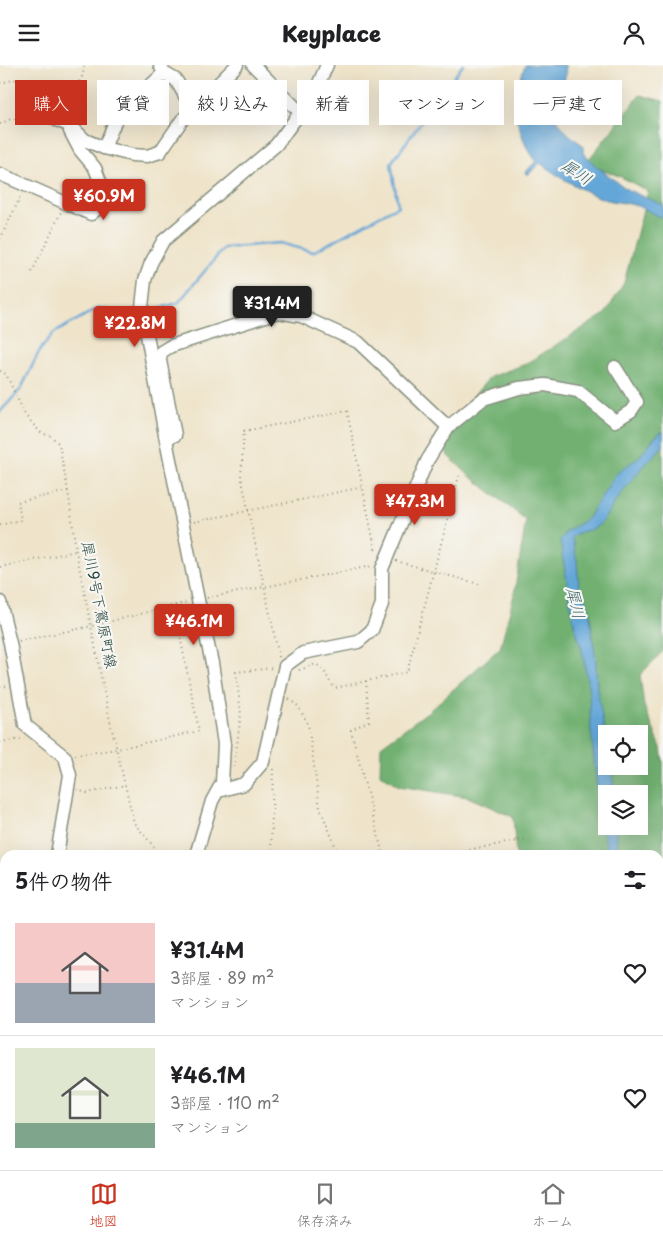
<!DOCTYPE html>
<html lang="ja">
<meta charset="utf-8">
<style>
:root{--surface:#fff;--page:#f2f2f2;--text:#202124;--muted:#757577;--line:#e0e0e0;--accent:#c8321e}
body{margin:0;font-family:"Playpen Sans","Klee One",sans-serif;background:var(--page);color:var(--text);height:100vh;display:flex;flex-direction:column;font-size:19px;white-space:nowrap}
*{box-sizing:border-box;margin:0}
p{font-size:16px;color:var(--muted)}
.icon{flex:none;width:28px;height:28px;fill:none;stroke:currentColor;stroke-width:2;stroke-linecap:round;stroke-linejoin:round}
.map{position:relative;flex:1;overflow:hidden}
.panel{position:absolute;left:0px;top:785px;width:664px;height:320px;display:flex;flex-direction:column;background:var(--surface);border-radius:15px 15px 0 0;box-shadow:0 5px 20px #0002}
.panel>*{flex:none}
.top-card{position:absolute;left:15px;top:15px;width:634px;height:45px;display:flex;gap:10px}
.tools{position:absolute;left:598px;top:660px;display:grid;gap:10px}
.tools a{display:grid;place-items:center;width:50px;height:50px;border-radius:0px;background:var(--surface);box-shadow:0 5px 20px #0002;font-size:25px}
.price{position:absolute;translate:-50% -42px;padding:0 11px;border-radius:5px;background:var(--accent);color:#fff;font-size:16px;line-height:32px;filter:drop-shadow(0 1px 2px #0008)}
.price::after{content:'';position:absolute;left:50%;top:30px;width:15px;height:11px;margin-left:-8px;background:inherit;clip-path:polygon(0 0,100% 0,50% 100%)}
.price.current{background:#222;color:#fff}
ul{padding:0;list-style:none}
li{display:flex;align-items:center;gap:15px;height:125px;padding:0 15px}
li+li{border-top:1px solid var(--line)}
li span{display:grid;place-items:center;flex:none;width:140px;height:100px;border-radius:0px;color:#555}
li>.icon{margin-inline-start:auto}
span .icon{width:60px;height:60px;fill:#fffc;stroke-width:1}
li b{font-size:21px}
h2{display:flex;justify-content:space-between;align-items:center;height:60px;padding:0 15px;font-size:21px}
.pill{padding:0 18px;border-radius:0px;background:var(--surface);box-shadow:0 5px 20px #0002;font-size:18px;line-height:45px}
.pill.current{background:var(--accent);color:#fff}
header{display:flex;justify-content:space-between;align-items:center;height:65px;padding:0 15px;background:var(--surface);font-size:22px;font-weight:800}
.tab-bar{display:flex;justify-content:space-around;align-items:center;height:70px;border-top:1px solid var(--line);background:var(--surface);font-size:14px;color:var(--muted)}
.tab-bar a{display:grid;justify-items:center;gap:2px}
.tab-bar .current{color:var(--accent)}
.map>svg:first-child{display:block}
</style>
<header><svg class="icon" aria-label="menu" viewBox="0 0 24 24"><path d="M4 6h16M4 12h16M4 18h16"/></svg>Keyplace<svg class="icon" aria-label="person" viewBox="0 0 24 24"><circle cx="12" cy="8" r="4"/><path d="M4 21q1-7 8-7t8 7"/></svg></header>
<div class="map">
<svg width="663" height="1105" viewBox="0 0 663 1105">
<rect width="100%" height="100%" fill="#f6f6f2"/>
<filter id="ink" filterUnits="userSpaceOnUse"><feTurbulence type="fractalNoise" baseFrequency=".02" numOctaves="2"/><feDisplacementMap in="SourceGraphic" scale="10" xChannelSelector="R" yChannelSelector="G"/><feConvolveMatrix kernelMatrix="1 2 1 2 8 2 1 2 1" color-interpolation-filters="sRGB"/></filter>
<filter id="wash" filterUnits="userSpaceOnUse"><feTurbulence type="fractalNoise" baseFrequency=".0096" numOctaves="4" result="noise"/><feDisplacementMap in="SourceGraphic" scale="20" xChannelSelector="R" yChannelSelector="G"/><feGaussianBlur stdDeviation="1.12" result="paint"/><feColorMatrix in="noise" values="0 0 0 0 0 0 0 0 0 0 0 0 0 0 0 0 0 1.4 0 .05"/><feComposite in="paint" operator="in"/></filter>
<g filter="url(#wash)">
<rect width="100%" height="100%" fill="#efe4ca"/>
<g fill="#71b071" stroke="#487652" fill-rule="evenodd">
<path d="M640 30 663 36V586L640 610 644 641 661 683 663 698V1105H378L377 1100H659V790H516L513 752 468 732 399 721 380 709 381 681 429 646 500 583 514 530 526 455 470 411 448 391 439 367 462 344 490 312 526 299 605 249 624 218 648 126 619 111 585 99ZM606 669H639V701H606ZM606 729H639V761H606Z"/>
<path d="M0 924H5V1100H58L60 1105H0Z"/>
</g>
<g fill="#64a6d8" stroke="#427286">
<path d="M525 0H565L566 9 559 35H556L552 41 554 43C556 60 570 71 583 80V87L596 101 628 125 663 140V153C655 151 650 146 642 143 630 137 616 138 604 134 582 126 559 112 540 98L528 110 525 108 536 96 526 81 516 53 515 45 522 36V32L518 22Z"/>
<path d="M663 366V381C646 398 631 415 617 434 611 442 606 453 599 460 591 468 579 464 572 473L577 496 579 522 589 543 596 596 597 623 606 675V701H612L614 729H606V761H615L618 790H608L600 750 591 666 589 627 582 585 574 559 560 476 566 467 588 453 615 410 640 391 654 373Z"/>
<path d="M659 905 663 907V1005L659 1011Z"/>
<path d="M532 1100H553L550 1105H531Z"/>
</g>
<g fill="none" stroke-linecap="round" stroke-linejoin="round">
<g stroke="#64a6d8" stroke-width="2.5">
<path d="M148 246 178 238 224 183 280 178 313 187 398 141 391 98 463 0"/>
<path d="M0 347 21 324 40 285 54 268 98 243 131 250 138 249"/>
</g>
</g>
</g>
<g filter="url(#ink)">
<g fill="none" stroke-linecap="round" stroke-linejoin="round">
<g stroke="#87907f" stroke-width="15">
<g id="minor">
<path d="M253 0 300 47"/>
<path d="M164 8 176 15 193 45"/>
<path d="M56 55 71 61 85 75 104 83 132 90 147 91 160 87 182 55 237 0"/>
<path d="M104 83 117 52 164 8 160 0"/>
<path d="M0 109 91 149 107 135 95 103 80 85 70 66"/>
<path d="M166 374 175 370 160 296 161 287 171 281 278 247 301 251 358 277 448 362"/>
<path d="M0 537 10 578 25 660 65 692 70 710 57 790"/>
<path d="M218 726 244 719 263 697 285 601 303 588 358 577 372 565 382 539V504L427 396 448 362 483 334 519 323 545 320 578 326 615 356 631 346 637 337 615 302"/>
<path d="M196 790 212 736 222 718 224 679 212 598 198 535 165 370 142 242 145 215 151 198 163 176 276 80 314 29 327 0"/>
<path d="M119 1100 121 1105"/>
<path d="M210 1100 212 1105"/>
<path d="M320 1100 321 1105"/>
</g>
</g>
<g stroke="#87907f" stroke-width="2" stroke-dasharray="1 4" stroke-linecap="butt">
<path d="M0 18 18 14 48 22 70 34"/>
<path d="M62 47 83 10 84 0"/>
<path d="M0 59 11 54 46 55"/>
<path d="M0 174 22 129"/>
<path d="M32 207 61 147"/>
<path d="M0 306 6 309 25 350 41 368 51 371 59 379 69 432 76 486 110 656 134 758 161 790"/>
<path d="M194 457 363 422"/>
<path d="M0 460 21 455 18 437 68 426"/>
<path d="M396 496 479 519"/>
<path d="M0 502 76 486"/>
<path d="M207 533 372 501"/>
<path d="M19 576 92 561 188 537"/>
<path d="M279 592 241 411 244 366 347 346 376 488"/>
<path d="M299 605 316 599C329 608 325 613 335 623L407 607 459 411"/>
<path d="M366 616 369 656 351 665 383 790"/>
<path d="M0 622 8 621"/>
<path d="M289 634 298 641 308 659 320 743 339 790"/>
<path d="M0 677 25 674"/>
<path d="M75 690 117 684 199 666 174 541"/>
<path d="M234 702 241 649 236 607 273 603"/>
<path d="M77 725 87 728 125 720"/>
<path d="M271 790 273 702"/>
<path d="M440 790 528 774"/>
<path d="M0 856 5 857"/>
<path d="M0 1027 5 1028"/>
</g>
<use href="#minor" stroke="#fff" stroke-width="12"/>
</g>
</g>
<g text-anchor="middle" stroke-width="4.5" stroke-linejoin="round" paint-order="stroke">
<g font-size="15" fill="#1f3d34" stroke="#f6f6f2">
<text transform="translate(99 540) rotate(79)" y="5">犀川9号下鴛原町線</text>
</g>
<g font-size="16" font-style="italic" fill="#345c65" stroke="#f6f6f2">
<text transform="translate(577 107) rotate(33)" y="6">犀川</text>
<text transform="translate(576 538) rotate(77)" y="6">犀川</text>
</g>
</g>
</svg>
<div class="tools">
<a><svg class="icon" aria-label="locate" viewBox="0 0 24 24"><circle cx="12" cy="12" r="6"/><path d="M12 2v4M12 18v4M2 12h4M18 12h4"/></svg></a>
<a><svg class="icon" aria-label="layers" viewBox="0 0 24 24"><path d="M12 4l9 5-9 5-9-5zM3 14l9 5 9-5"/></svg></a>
</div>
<b class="price" style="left:104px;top:156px">¥60.9M</b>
<b class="price current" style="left:272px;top:263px">¥31.4M</b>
<b class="price" style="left:135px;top:283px">¥22.8M</b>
<b class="price" style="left:415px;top:461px">¥47.3M</b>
<b class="price" style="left:194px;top:581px">¥46.1M</b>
<div class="top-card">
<a class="pill current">購入</a>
<a class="pill">賃貸</a>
<a class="pill">絞り込み</a>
<a class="pill">新着</a>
<a class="pill">マンション</a>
<a class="pill">一戸建て</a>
</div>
<section class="panel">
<h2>5件の物件<svg class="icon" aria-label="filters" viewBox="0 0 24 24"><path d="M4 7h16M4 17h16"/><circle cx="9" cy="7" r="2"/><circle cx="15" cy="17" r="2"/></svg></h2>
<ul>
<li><span style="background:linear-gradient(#f6c9c9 60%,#9aa5b1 0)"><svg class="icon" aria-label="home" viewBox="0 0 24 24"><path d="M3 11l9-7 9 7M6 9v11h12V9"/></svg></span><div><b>¥31.4M</b><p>3部屋 · 89 m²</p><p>マンション</p></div><svg class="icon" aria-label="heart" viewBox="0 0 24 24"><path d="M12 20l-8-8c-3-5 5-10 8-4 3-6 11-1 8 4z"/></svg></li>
<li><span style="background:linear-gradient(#dfe7d0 75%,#7fa58c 0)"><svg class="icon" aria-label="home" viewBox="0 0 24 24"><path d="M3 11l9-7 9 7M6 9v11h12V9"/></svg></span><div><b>¥46.1M</b><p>3部屋 · 110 m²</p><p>マンション</p></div><svg class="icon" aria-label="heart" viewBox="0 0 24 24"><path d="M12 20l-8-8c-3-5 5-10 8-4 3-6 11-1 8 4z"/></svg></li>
</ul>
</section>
</div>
<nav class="tab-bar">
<a class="current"><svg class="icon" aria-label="map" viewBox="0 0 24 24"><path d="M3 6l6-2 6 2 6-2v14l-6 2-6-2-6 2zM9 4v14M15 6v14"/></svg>地図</a>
<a><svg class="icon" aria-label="saved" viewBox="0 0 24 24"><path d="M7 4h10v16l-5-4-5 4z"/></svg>保存済み</a>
<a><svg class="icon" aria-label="home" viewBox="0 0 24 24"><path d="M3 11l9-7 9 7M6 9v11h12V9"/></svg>ホーム</a>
</nav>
